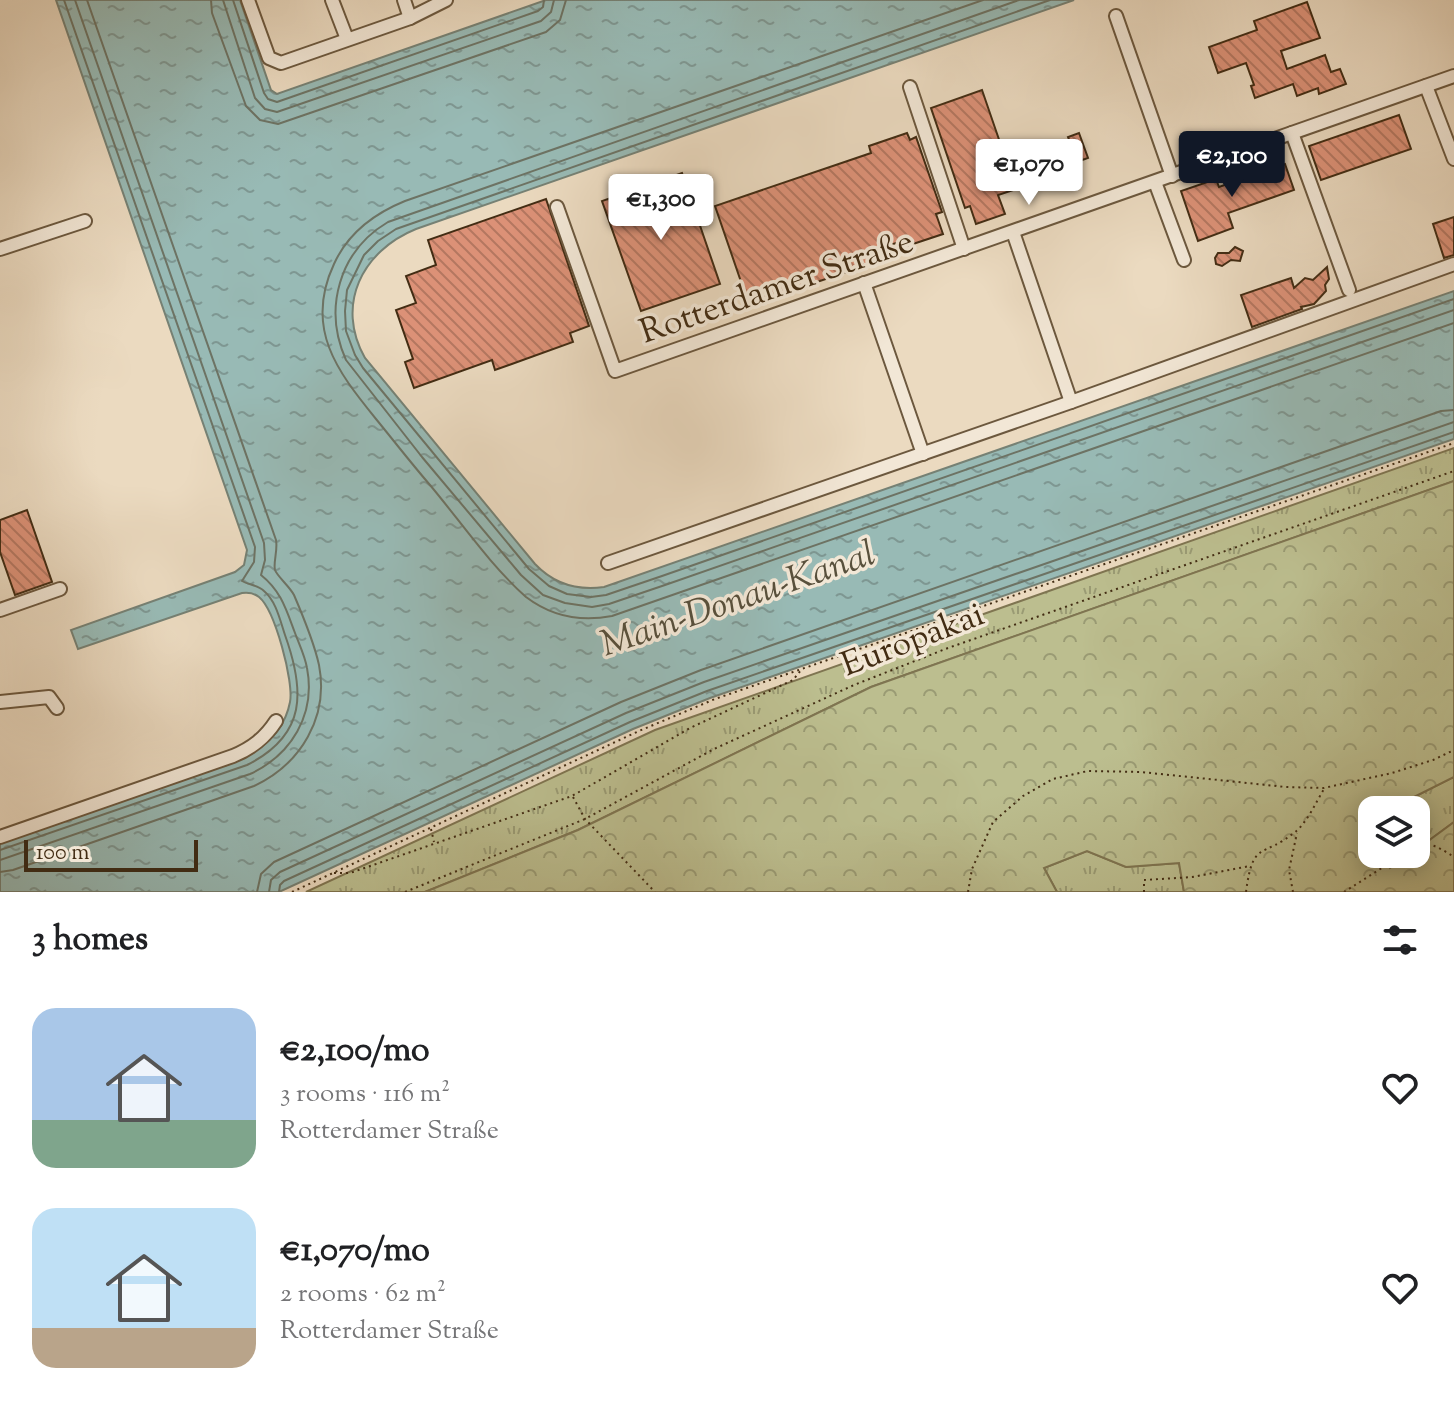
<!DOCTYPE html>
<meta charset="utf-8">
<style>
:root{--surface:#fff;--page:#f2f2f2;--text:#202124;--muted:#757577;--accent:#111827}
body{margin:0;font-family:"Sorts Mill Goudy",serif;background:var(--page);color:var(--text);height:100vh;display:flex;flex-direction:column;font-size:30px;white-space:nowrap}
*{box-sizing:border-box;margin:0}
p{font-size:26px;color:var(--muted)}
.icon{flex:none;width:44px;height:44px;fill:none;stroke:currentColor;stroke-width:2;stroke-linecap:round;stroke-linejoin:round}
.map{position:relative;height:892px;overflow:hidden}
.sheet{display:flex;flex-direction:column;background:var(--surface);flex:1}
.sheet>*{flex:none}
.tools{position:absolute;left:1358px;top:796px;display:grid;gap:16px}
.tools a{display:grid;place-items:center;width:72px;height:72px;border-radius:16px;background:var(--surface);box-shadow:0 4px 20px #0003;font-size:40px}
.scale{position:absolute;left:24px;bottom:20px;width:174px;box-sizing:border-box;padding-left:8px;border:4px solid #422c13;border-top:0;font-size:22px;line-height:28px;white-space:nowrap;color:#422c13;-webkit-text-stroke:6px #f2e7d6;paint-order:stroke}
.price{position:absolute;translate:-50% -68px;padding:0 18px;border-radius:8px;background:#fff;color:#222;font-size:26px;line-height:52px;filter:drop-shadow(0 2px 4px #0008)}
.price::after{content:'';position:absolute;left:50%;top:48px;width:24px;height:18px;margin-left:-12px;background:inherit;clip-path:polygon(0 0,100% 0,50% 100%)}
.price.active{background:var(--accent);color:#fff}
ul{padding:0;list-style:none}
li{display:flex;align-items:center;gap:24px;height:200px;padding:0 32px}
li span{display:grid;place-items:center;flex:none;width:224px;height:160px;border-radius:24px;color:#555}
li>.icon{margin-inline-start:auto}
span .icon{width:96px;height:96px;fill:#fffc;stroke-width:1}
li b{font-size:34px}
h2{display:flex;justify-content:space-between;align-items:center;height:96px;padding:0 32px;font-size:34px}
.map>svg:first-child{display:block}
</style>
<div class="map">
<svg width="1454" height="892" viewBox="0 0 1454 892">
<defs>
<pattern id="grass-tufts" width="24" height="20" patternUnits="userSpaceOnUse" patternTransform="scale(2)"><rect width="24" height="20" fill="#bcbe8f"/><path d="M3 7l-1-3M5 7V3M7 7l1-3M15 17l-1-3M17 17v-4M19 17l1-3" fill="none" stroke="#9a9b74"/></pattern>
<pattern id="forest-crowns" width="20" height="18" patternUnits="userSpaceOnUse" patternTransform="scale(2)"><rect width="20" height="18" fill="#bcbe8f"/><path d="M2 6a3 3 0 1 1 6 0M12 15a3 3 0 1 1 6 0" fill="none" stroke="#9a9b74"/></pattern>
<pattern id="water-ripples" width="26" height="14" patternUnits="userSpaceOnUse" patternTransform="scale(2)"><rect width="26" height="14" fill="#98bab5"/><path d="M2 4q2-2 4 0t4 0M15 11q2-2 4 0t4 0" fill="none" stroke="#7e9792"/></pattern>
<pattern id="building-back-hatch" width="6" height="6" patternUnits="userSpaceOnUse" patternTransform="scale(2)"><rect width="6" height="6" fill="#dc9177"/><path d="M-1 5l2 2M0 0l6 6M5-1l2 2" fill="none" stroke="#b47760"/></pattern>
</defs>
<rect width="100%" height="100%" fill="#ebdac0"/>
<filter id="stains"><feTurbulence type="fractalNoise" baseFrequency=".0025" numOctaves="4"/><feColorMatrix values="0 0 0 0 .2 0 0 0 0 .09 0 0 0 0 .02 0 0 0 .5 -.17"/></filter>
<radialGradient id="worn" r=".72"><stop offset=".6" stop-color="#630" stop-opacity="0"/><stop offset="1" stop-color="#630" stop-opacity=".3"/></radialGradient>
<g fill="url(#grass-tufts)" stroke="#7f7551" stroke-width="2">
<path d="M1454 448V481L871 687 578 830 425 892H306L655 730Z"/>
<path d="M1454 777V822L1416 850V810H1388Z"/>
<path d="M1087 851 1126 867 1179 863 1184 892H1057L1044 868Z"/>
</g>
<path fill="url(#forest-crowns)" stroke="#7f7551" stroke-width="2" d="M1454 481V777L1388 810H1372C1372 823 1372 838 1372 854H1384L1390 868 1410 854H1416V850L1454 822V892H1184L1179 863 1126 867 1087 851 1044 868 1057 892H425L578 830 871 687Z"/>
<path fill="url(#water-ripples)" stroke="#768174" stroke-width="2" d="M56 0H240L271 90 277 94 546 0H1074L416 229C362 251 335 305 365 358L535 564C554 584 576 591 604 587L1454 291V439L710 698 633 729 279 892H0V843L244 757C267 746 285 728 290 702 294 682 275 610 259 597 254 593 249 592 242 593L78 649 71 630 235 572 244 565 247 550Z"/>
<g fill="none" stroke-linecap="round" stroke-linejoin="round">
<g stroke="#6d7364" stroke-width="2">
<path d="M211 0 212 13 246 106 260 120 278 124 546 32 560 20 566 0"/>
<path d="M223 0 255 98 265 109 277 112 541 21 551 12 554 0"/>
<path d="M233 0 264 93 268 99 277 102 538 11 543 7 544 0"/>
<path d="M983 0 405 201C373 214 348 233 334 264 304 328 337 371 376 419 394 441 411 463 430 485 461 522 490 565 526 597 551 616 581 622 612 616L1454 323"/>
<path d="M1019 0 388 222C339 251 323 309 346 360L422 457 521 575 543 595 565 603 592 607 609 604 665 585 1454 310"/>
<path d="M1050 0 396 229 378 241 364 255 347 290 345 311 346 331 355 355 363 368 529 569 549 586 567 594 591 597 606 595 662 576 1454 299"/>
<path d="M0 850 247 765C307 735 305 691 285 635 280 620 276 601 264 591 258 585 249 585 242 581L254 562 255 547 64 0"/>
<path d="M0 860 250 774C291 755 316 715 307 668 305 656 299 644 295 633 286 609 281 591 261 575L265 560 264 543 75 0"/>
<path d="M0 872 13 870 254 786C301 764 329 717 319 665 314 642 303 616 294 595 290 587 277 576 275 570 273 563 278 550 276 540L87 0"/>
<path d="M257 892 261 874 274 862 621 702 701 670 1441 411 1454 410"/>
<path d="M269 892 271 880 280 872 626 713 704 682 1454 422"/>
<path d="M279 892 280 885 284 881 630 722 707 691 1454 432"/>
</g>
</g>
<g fill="url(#building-back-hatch)" stroke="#422c13" stroke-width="2">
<path d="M1307 2 1320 38 1281 51 1287 69 1325 55 1331 72 1340 69 1346 84 1319 94 1318 88 1297 96 1293 84 1255 98 1251 86 1254 85 1246 63 1218 73 1209 47 1257 30 1254 21Z"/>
<path d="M982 90 1016 189 998 195 1005 214 976 224 970 206 965 208 931 108Z"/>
<path d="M1399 115 1411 149 1321 180 1309 146Z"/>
<path d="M907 133 910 140 916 137 942 212 936 214 943 234 904 247 902 241 878 249 882 260 749 305 715 206 871 153 869 146Z"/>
<path d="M1079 133 1088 158 1077 162 1075 157 1063 161 1058 147 1070 142 1068 137Z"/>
<path d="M1285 164 1294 190 1228 213 1233 228 1198 241 1181 191 1216 179 1219 187Z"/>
<path d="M682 173 720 284 641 311 602 201Z"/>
<path d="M546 199 589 326 570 333 573 342 495 370 492 360 414 388 405 362 413 359 396 310 416 303 406 276 436 265 428 240Z"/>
<path d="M1454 217V255L1444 258 1433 224Z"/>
<path d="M1235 247 1243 251 1240 261 1231 260 1222 266 1216 264 1215 258 1218 253H1229Z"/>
<path d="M1327 267 1329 279 1325 285 1326 291 1314 304 1301 307 1302 309 1252 327 1241 295 1291 278 1294 288 1305 278 1313 280Z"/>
<path d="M27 510 52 582 15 595 0 552V520Z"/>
</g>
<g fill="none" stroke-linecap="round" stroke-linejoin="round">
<g stroke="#6c583e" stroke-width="16">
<g id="minor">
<path d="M248 0 269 58 281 63 410 18 446 0"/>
<path d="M332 0 347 39"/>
<path d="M404 0 410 18"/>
<path d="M1116 16 1172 176"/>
<path d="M1426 86 1454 159"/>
<path d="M910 87 964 249"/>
<path d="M1292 133 1349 290"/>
<path d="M1155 182 1184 260"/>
<path d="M557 207 615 371 1454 76"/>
<path d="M1013 232 1071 402"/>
<path d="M0 249 85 221"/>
<path d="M864 283 923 454"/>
<path d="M608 563 1071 402 1454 264"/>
<path d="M0 610 60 589"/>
<path d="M0 702 49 697 57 708"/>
<path d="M0 837 233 756C252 748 265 738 276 721"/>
</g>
</g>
<g stroke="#422c13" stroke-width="2" stroke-dasharray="2 4" stroke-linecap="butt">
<path d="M573 797 585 819 655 892"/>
<path d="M431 829 434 842"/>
<path d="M1416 846C1429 840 1443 850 1454 857"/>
<path d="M334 873H350L572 796 690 728 793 680 801 670"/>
<path d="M292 892 639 731 715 699 1454 443"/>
<path d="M405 892 585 819 714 749 854 685 948 648 1454 471"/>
<path d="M968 892 972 869 993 822 1023 796 1053 779 1088 771 1141 772 1286 787 1324 788 1392 773 1433 760 1454 750"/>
<path d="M1144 892V880L1192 877 1250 866"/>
<path d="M1246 892C1253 839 1262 859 1295 832 1307 823 1316 802 1324 789"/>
<path d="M1293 892 1289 870 1297 833"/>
<path d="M1344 892 1385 866 1399 854"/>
</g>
<use href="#minor" stroke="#f2e7d6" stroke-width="12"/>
</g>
<g text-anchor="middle" stroke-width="7" stroke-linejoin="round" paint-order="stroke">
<g font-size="34" fill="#422c13" stroke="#f2e7d6">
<text transform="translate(776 285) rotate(-19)" y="12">Rotterdamer Straße</text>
<text transform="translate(912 638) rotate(-21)" y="12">Europakai</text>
</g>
<g font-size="36" font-style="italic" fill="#58503c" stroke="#f2e7d6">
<text transform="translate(737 597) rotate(-19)" y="13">Main-Donau-Kanal</text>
</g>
</g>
<rect width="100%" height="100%" filter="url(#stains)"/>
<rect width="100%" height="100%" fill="url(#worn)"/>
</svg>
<div class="tools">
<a><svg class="icon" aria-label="layers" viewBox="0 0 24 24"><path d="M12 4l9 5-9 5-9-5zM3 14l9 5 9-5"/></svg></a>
</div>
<div class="scale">100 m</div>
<b class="price active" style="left:1232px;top:199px">€2,100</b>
<b class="price" style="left:1029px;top:207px">€1,070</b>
<b class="price" style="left:661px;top:242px">€1,300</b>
</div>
<section class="sheet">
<h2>3 homes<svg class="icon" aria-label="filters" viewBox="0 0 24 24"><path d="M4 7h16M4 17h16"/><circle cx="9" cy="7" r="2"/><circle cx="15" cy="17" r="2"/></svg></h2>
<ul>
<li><span style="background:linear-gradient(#a9c7e8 70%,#7fa58c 0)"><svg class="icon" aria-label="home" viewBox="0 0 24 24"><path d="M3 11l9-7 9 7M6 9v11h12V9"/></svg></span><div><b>€2,100/mo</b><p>3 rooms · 116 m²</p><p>Rotterdamer Straße</p></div><svg class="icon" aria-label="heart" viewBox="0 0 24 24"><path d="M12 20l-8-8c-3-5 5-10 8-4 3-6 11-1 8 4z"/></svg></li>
<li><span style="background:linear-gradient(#bfe0f5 75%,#b9a48a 0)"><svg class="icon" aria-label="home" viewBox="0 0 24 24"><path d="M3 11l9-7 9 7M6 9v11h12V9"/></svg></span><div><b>€1,070/mo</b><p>2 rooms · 62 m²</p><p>Rotterdamer Straße</p></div><svg class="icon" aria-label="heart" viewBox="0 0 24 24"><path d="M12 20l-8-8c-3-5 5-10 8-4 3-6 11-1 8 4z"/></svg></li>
</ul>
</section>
